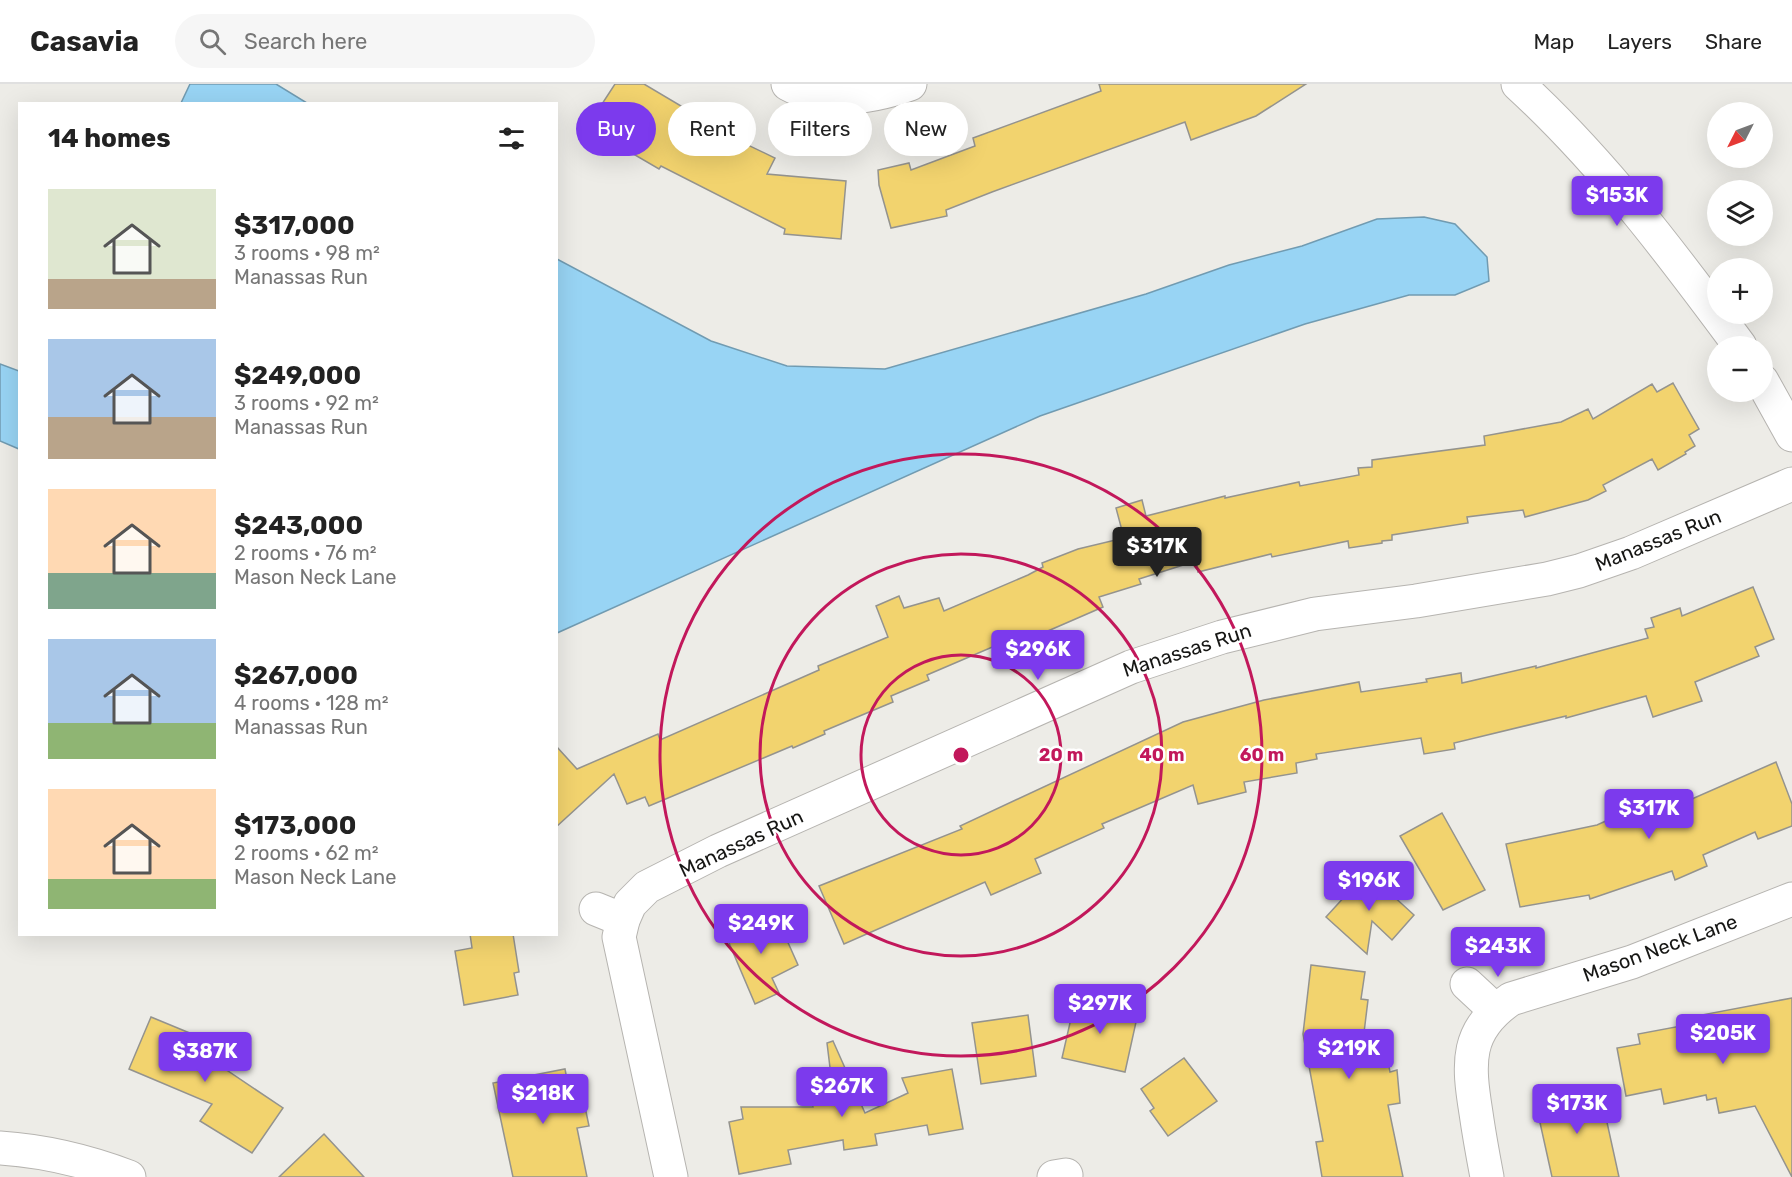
<!DOCTYPE html>
<meta charset="utf-8">
<style>
:root{--surface:#fff;--page:#f6f6f6;--text:#222;--muted:#767676;--line:#e0e0e0;--accent:#7c3aed}
body{margin:0;font-family:Rubik,sans-serif;background:var(--page);color:var(--text);height:100vh;display:flex;flex-direction:column;font-size:22px;white-space:nowrap}
*{box-sizing:border-box;margin:0}
p{font-size:20px;color:var(--muted)}
.icon{flex:none;width:33px;height:33px;fill:none;stroke:currentColor;stroke-width:2;stroke-linecap:round;stroke-linejoin:round}
.map{position:relative;flex:1;overflow:hidden}
.details{position:absolute;left:18px;top:18px;width:540px;height:834px;display:flex;flex-direction:column;background:var(--surface);border-radius:0px;box-shadow:0 6px 24px #0002}
.details>*{flex:none}
.hud{position:absolute;left:576px;top:18px;width:570px;height:54px;display:flex;gap:12px}
.needle{width:39px;rotate:228deg}
.fabs{position:absolute;left:1707px;top:18px;display:grid;gap:12px}
.fabs a{display:grid;place-items:center;width:66px;height:66px;border-radius:50%;background:var(--surface);box-shadow:0 6px 24px #0002;font-size:30px}
.price{position:absolute;translate:-50% -51px;padding:0 14px;border-radius:6px;background:var(--accent);color:#fff;font-size:20px;line-height:39px;filter:drop-shadow(0 2px 3px #0008)}
.price::after{content:'';position:absolute;left:50%;top:36px;width:18px;height:14px;margin-left:-9px;background:inherit;clip-path:polygon(0 0,100% 0,50% 100%)}
.price.on{background:#222;color:#fff}
ul{padding:0;list-style:none}
li{display:flex;align-items:center;gap:18px;height:150px;padding:0 30px}
li span{display:grid;place-items:center;flex:none;width:168px;height:120px;border-radius:0px;color:#555}
li>.icon{margin-inline-start:auto}
span .icon{width:72px;height:72px;fill:#fffc;stroke-width:1}
li b{font-size:26px}
h2{display:flex;justify-content:space-between;align-items:center;height:72px;padding:0 30px;font-size:26px}
.pill{padding:0 21px;border-radius:27px;background:var(--surface);box-shadow:0 6px 24px #0002;font-size:21px;line-height:54px}
.pill.on{background:var(--accent);color:#fff}
header{display:flex;align-items:center;gap:36px;box-sizing:border-box;height:84px;padding:0 30px;background:var(--surface);border-bottom:2px solid var(--line)}
header strong{font-size:28px}
nav{display:flex;gap:33px;margin-inline-start:auto;font-size:21px}
.search{width:420px;height:54px;background:var(--page);display:flex;align-items:center;gap:15px;box-sizing:border-box;padding:0 21px;border-radius:33px;color:var(--muted);font-size:22px}
.map>svg:first-child{display:block}
</style>
<header>
<strong>Casavia</strong>
<div class="search"><svg class="icon" aria-label="search" viewBox="0 0 24 24"><circle cx="10" cy="10" r="6"/><path d="M15 15l6 6"/></svg>Search here</div>
<nav><a>Map</a><a>Layers</a><a>Share</a></nav>
</header>
<div class="map">
<svg width="1792" height="1093" viewBox="0 0 1792 1093">
<rect width="100%" height="100%" fill="#edece7"/>
<g fill="#98d4f4" stroke="#719bb1" stroke-width="1.5">
<path d="M190 0H276L307 19H181Z"/>
<path d="M1424 133 1455 140 1487 173 1489 197 1455 211H1409L1305 240 1040 332 557 549V175L711 257 787 282 885 285 1146 210 1229 181 1302 162 1377 135Z"/>
<path d="M0 280 19 287V365L0 357Z"/>
</g>
<g fill="#f2d36e" stroke="#94938e" stroke-width="1.5">
<path d="M615 0H644L708 38 706 41 775 74 767 90 846 97 841 155 784 150 785 145 661 82 659 85 587 43Z"/>
<path d="M1099 0H1306L1256 32 1191 56 1185 38 992 108 946 126 947 132 891 144 879 101 878 86 909 79 911 86 975 62 973 54 1101 7Z"/>
<path d="M1673 299 1699 345 1689 351 1695 362 1685 368 1686 370 1658 386 1652 375 1603 401 1606 407 1588 416 1525 433 1523 426 1467 433 1468 439 1392 451V456L1382 457V459L1349 464 1348 457 1272 473 1271 470 1198 488 1196 477 1139 495 1141 500 1099 513 1103 523 1034 553 1035 557 1001 572 997 561 927 591 929 596 891 612 893 618 824 647 825 650 793 664 792 662 649 722 645 713 627 720 614 690 556 743V662L577 685 658 650 660 656 819 586 818 582 888 553 876 522 899 512 904 524 939 514 944 527 1028 491 1043 483 1042 479 1078 465 1124 454 1116 424 1142 416 1146 432 1225 412V414L1299 398 1300 402 1359 391 1358 384 1372 383V376L1485 361 1484 352 1561 338 1588 325 1593 335 1652 300 1657 308Z"/>
<path d="M1753 503 1774 555 1755 563 1759 572 1695 598 1702 617 1653 633 1646 612 1566 634V632L1454 659 1455 665 1424 670 1421 654 1316 670 1317 675 1296 679 1297 689 1244 698 1246 708 1198 720 1193 701 1102 740 1104 744 1035 775 1041 789 991 811 985 798 844 860 819 802 962 745 960 742 1183 638 1264 616 1359 598 1361 608 1427 598 1426 595 1461 589 1462 599 1536 582V584L1648 554 1645 545 1654 543 1651 534 1680 524 1682 532Z"/>
<path d="M1776 678 1792 720V742L1758 755 1755 748 1703 771 1707 782 1675 796 1672 787 1590 815 1589 811 1520 823 1506 760 1597 741 1670 708 1676 722Z"/>
<path d="M1442 729 1485 806 1443 826 1400 752Z"/>
<path d="M1367 788 1414 831 1392 856 1372 837 1367 870 1326 833Z"/>
<path d="M754 833 758 843 777 834 798 881 772 894 779 909 755 920 724 847Z"/>
<path d="M470 850H513L519 888 514 889 518 911 464 921 455 867 472 864Z"/>
<path d="M1311 881 1365 888 1361 915 1368 916 1362 965 1380 962 1383 978H1388L1390 988 1397 986 1400 1019 1388 1021 1403 1093H1322L1316 1058 1323 1057 1303 950Z"/>
<path d="M1792 914V1093L1755 1022 1719 1029 1716 1014 1707 1016 1706 1011 1664 1020 1661 1005 1626 1012 1617 964 1640 960 1638 950 1692 940 1691 933Z"/>
<path d="M1079 915 1138 929 1125 988 1062 974 1075 917Z"/>
<path d="M1028 931 1036 992 981 1000 972 939Z"/>
<path d="M151 933 209 957 203 974 219 981 283 1024 252 1069 200 1037 212 1020 129 985Z"/>
<path d="M833 957 865 1029 908 1009 902 994 952 985 963 1045 929 1051 927 1041 875 1050 877 1061 844 1066 843 1056 788 1066 791 1080 739 1090 729 1038 743 1035 741 1023H813L811 1012 833 1008 827 959Z"/>
<path d="M1184 974 1217 1017 1168 1052 1150 1027 1154 1024 1141 1005Z"/>
<path d="M565 985 569 1006 581 1004 589 1042 577 1044 587 1093H513L493 999Z"/>
<path d="M1599 1002 1619 1093H1552L1535 1016Z"/>
<path d="M324 1050 364 1093H279Z"/>
</g>
<g fill="none" stroke-linecap="round" stroke-linejoin="round">
<g stroke="#b6b4b0" stroke-width="35">
<g id="street">
<path d="M788 0C826 21 871 14 910 0"/>
<path d="M1518 0C1603 78 1672 170 1740 262"/>
<path d="M1762 297 1792 351"/>
<path d="M596 825 623 836"/>
<path d="M1467 900 1495 926"/>
<path d="M0 1064C45 1067 87 1077 129 1093"/>
<path d="M671 1093 619 853 623 836 630 820 647 803 718 767 1131 583 1222 553 1315 530 1416 517 1547 495 1579 487 1631 469 1792 400"/>
<path d="M1054 1093 1066 1091"/>
<path d="M1487 1093C1483 1072 1479 1050 1476 1029 1468 979 1465 946 1511 915L1632 878 1792 815"/>
</g>
</g>
<use href="#street" stroke="#fff" stroke-width="33"/>
</g>
<g fill="none" stroke="#c2185b" stroke-width="3">
<circle cx="961" cy="671" r="100"/>
<circle cx="961" cy="671" r="201"/>
<circle cx="961" cy="671" r="301"/>
</g>
<g text-anchor="middle" stroke-width="5" stroke-linejoin="round" paint-order="stroke">
<g font-size="20" fill="#161614" stroke="#fff">
<text transform="translate(1658 456) rotate(-22)" y="7">Manassas Run</text>
<text transform="translate(1187 566) rotate(-18)" y="7">Manassas Run</text>
<text transform="translate(741 759) rotate(-25)" y="7">Manassas Run</text>
<text transform="translate(1660 864) rotate(-20)" y="7">Mason Neck Lane</text>
</g>
</g>
<circle cx="961" cy="671" r="9" fill="#c2185b" stroke="#fff" stroke-width="3"/>
<g font-size="18" text-anchor="middle" font-weight="bold" fill="#c2185b" stroke="#fff" stroke-width="5" stroke-linejoin="round" paint-order="stroke">
<text x="1061" y="677">20 m</text>
<text x="1162" y="677">40 m</text>
<text x="1262" y="677">60 m</text>
</g>
</svg>
<div class="fabs">
<a><svg class="needle" viewBox="-14 -14 28 28"><path d="M0-13l5 13h-10z" fill="#e53935"/><path d="M0 13l5-13h-10z" fill="#767676"/></svg></a>
<a><svg class="icon" aria-label="layers" viewBox="0 0 24 24"><path d="M12 4l9 5-9 5-9-5zM3 14l9 5 9-5"/></svg></a>
<a>+</a>
<a>−</a>
</div>
<b class="price" style="left:1617px;top:143px">$153K</b>
<b class="price on" style="left:1157px;top:494px">$317K</b>
<b class="price" style="left:1038px;top:597px">$296K</b>
<b class="price" style="left:1649px;top:756px">$317K</b>
<b class="price" style="left:1369px;top:828px">$196K</b>
<b class="price" style="left:761px;top:871px">$249K</b>
<b class="price" style="left:1498px;top:894px">$243K</b>
<b class="price" style="left:1100px;top:951px">$297K</b>
<b class="price" style="left:1723px;top:981px">$205K</b>
<b class="price" style="left:1349px;top:996px">$219K</b>
<b class="price" style="left:205px;top:999px">$387K</b>
<b class="price" style="left:842px;top:1034px">$267K</b>
<b class="price" style="left:543px;top:1041px">$218K</b>
<b class="price" style="left:1577px;top:1051px">$173K</b>
<div class="hud">
<a class="pill on">Buy</a>
<a class="pill">Rent</a>
<a class="pill">Filters</a>
<a class="pill">New</a>
</div>
<section class="details">
<h2>14 homes<svg class="icon" aria-label="filters" viewBox="0 0 24 24"><path d="M4 7h16M4 17h16"/><circle cx="9" cy="7" r="2"/><circle cx="15" cy="17" r="2"/></svg></h2>
<ul>
<li><span style="background:linear-gradient(#dfe7d0 75%,#b9a48a 0)"><svg class="icon" aria-label="home" viewBox="0 0 24 24"><path d="M3 11l9-7 9 7M6 9v11h12V9"/></svg></span><div><b>$317,000</b><p>3 rooms · 98 m²</p><p>Manassas Run</p></div></li>
<li><span style="background:linear-gradient(#a9c7e8 65%,#b9a48a 0)"><svg class="icon" aria-label="home" viewBox="0 0 24 24"><path d="M3 11l9-7 9 7M6 9v11h12V9"/></svg></span><div><b>$249,000</b><p>3 rooms · 92 m²</p><p>Manassas Run</p></div></li>
<li><span style="background:linear-gradient(#ffd9b3 70%,#7fa58c 0)"><svg class="icon" aria-label="home" viewBox="0 0 24 24"><path d="M3 11l9-7 9 7M6 9v11h12V9"/></svg></span><div><b>$243,000</b><p>2 rooms · 76 m²</p><p>Mason Neck Lane</p></div></li>
<li><span style="background:linear-gradient(#a9c7e8 70%,#8fb573 0)"><svg class="icon" aria-label="home" viewBox="0 0 24 24"><path d="M3 11l9-7 9 7M6 9v11h12V9"/></svg></span><div><b>$267,000</b><p>4 rooms · 128 m²</p><p>Manassas Run</p></div></li>
<li><span style="background:linear-gradient(#ffd9b3 75%,#8fb573 0)"><svg class="icon" aria-label="home" viewBox="0 0 24 24"><path d="M3 11l9-7 9 7M6 9v11h12V9"/></svg></span><div><b>$173,000</b><p>2 rooms · 62 m²</p><p>Mason Neck Lane</p></div></li>
</ul>
</section>
</div>
